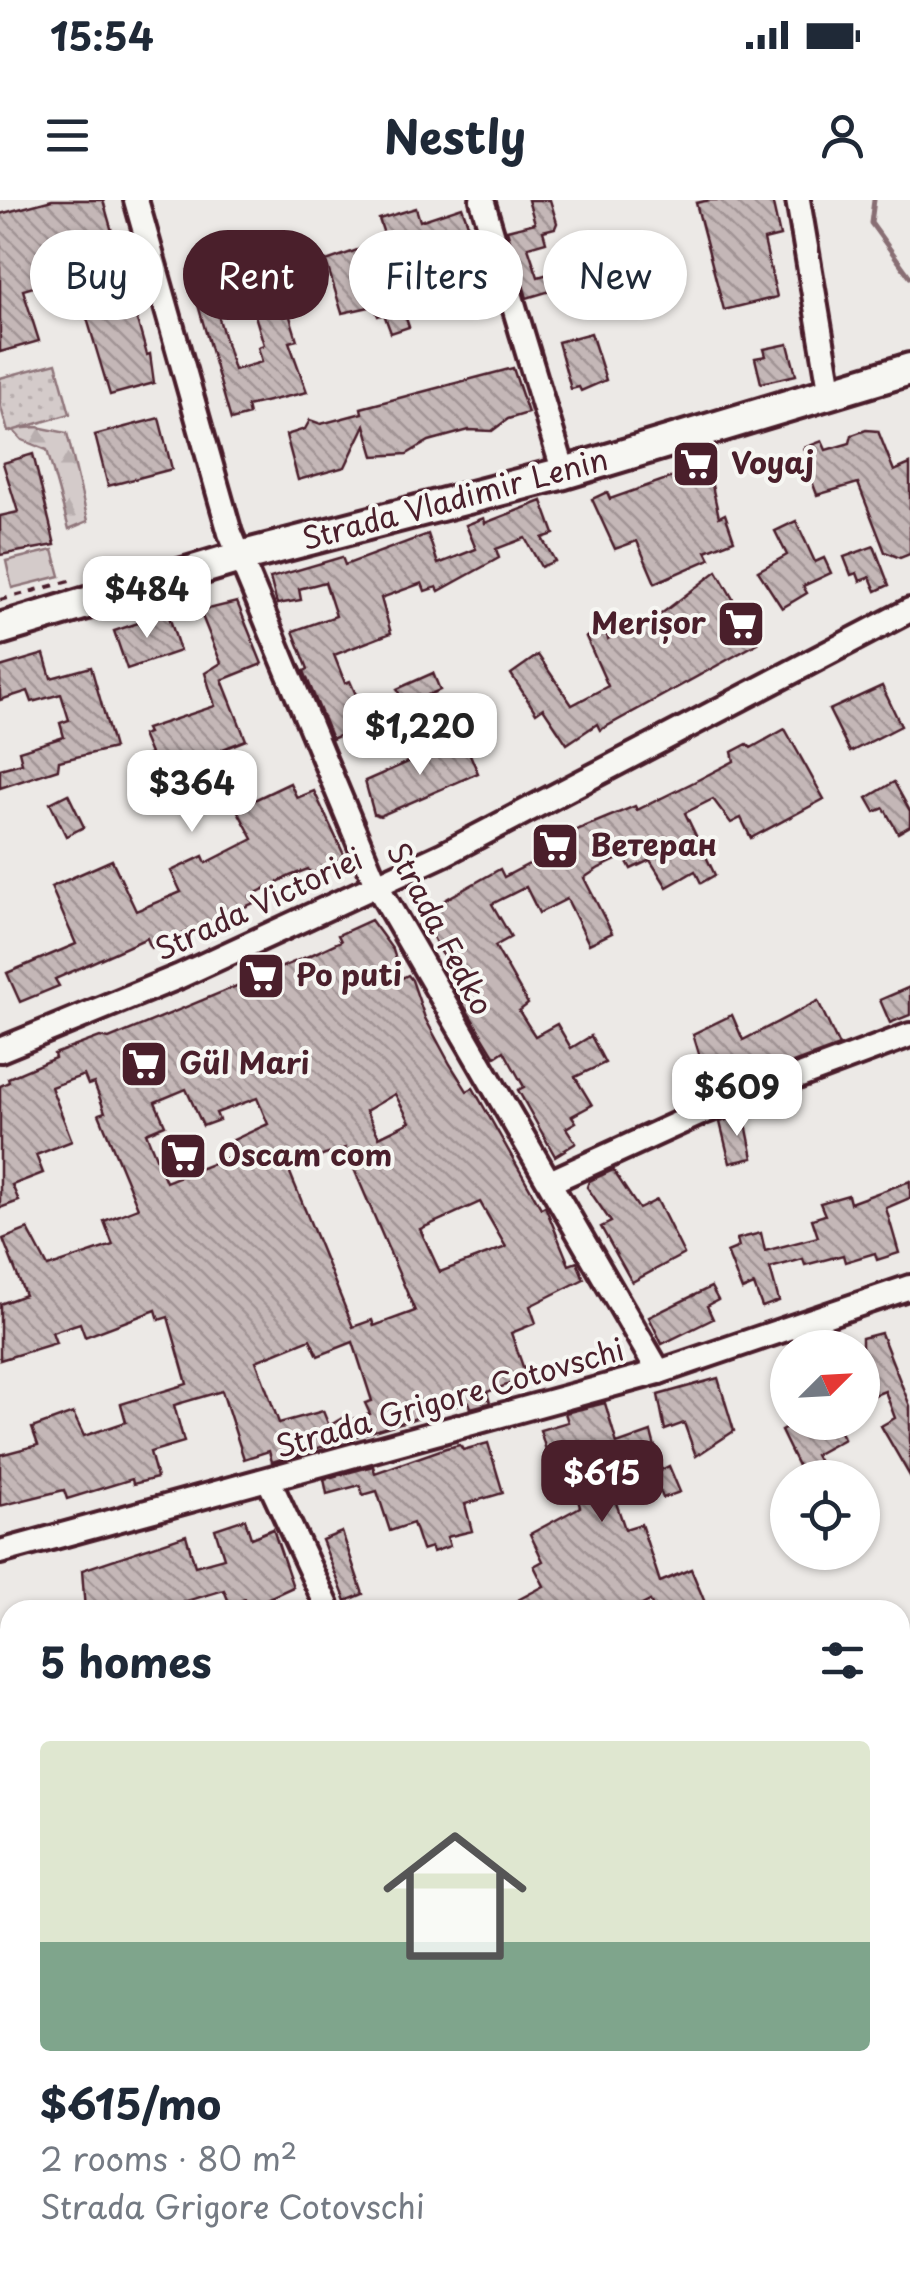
<!DOCTYPE html>
<meta charset="utf-8">
<style>
:root{--surface:#fff;--page:#f6f6f7;--text:#1f2937;--muted:#747a83;--line:#e0e1e3;--accent:#4a1f2b}
body{margin:0;font-family:"Playpen Sans",sans-serif;background:var(--page);color:var(--text);height:100vh;display:flex;flex-direction:column;font-size:38px;white-space:nowrap}
*{box-sizing:border-box;margin:0}
p{font-size:32px;color:var(--muted)}
.icon{flex:none;width:55px;height:55px;fill:none;stroke:currentColor;stroke-width:2;stroke-linecap:round;stroke-linejoin:round}
.map{position:relative;flex:1;overflow:hidden}
.side{position:absolute;left:0px;top:1400px;width:910px;height:672px;display:flex;flex-direction:column;background:var(--surface);border-radius:30px 30px 0 0;box-shadow:0 2px 8px #0004}
.side>*{flex:none}
.hud{position:absolute;left:30px;top:30px;width:850px;height:90px;display:flex;gap:20px}
.needle{width:65px;rotate:66deg}
.tools{position:absolute;left:770px;top:1130px;display:grid;gap:20px}
.tools a{display:grid;place-items:center;width:110px;height:110px;border-radius:50%;background:var(--surface);box-shadow:0 2px 8px #0004;font-size:50px}
.price{position:absolute;translate:-50% -85px;padding:0 22px;border-radius:20px;background:#fff;color:#222;font-size:32px;line-height:65px;filter:drop-shadow(0 2px 5px #0008)}
.price::after{content:'';position:absolute;left:50%;top:60px;width:30px;height:22px;margin-left:-15px;background:inherit;clip-path:polygon(0 0,100% 0,50% 100%)}
.price.selected{background:var(--accent);color:#fff}
ul{padding:0;list-style:none}
li{display:grid;align-content:center;gap:20px;height:530px;padding:0 40px}
li+li{border-top:2px solid var(--line)}
li span{display:grid;place-items:center;height:310px;border-radius:10px;color:#555}
li>.icon{margin-inline-start:auto}
span .icon{width:180px;height:180px;fill:#fffc;stroke-width:1}
li b{font-size:42px}
h2{display:flex;justify-content:space-between;align-items:center;height:120px;padding:0 40px;font-size:42px}
.chip{padding:0 35px;border-radius:45px;background:var(--surface);box-shadow:0 2px 8px #0004;font-size:35px;line-height:90px}
.chip.selected{background:var(--accent);color:#fff}
.status{display:flex;justify-content:space-between;align-items:center;height:70px;padding:0 50px;background:var(--surface);direction:ltr}
.status svg{height:28px;fill:currentColor}
header{display:flex;justify-content:space-between;align-items:center;height:130px;padding:0 40px;background:var(--surface);font-size:45px;font-weight:700}
.map>svg:first-child{display:block}
</style>
<div class="status"><b>15:54</b><svg viewBox="0 0 49 12"><path d="M0 12V9h3v3zM5 12V6h3v6zM10 12V3h3v9zM15 12V0h3v12zM26 1h20v11H26zM47 4h2v5h-2z"/></svg></div>
<header><svg class="icon" aria-label="menu" viewBox="0 0 24 24"><path d="M4 6h16M4 12h16M4 18h16"/></svg>Nestly<svg class="icon" aria-label="person" viewBox="0 0 24 24"><circle cx="12" cy="8" r="4"/><path d="M4 21q1-7 8-7t8 7"/></svg></header>
<div class="map">
<svg width="910" height="2071" viewBox="0 0 910 2071">
<defs>
<pattern id="forest-firs" width="22" height="20" patternUnits="userSpaceOnUse" patternTransform="scale(2.5)"><rect width="22" height="20" fill="#d4cbca"/><path d="M5 1l3.5 6h-7zM16 11l3.5 6h-7z" fill="#b8aeae"/></pattern>
<pattern id="park-dots" width="8" height="8" patternUnits="userSpaceOnUse" patternTransform="scale(2.5)"><rect width="8" height="8" fill="#d4cbca"/><path d="M2 2h.1M6 6h.1" fill="none" stroke="#b8aeae" stroke-width="1.8" stroke-linecap="round"/></pattern>
<pattern id="building-back-hatch" width="6" height="6" patternUnits="userSpaceOnUse" patternTransform="scale(2.5)"><rect width="6" height="6" fill="#c4b7b7"/><path d="M-1 5l2 2M0 0l6 6M5-1l2 2" fill="none" stroke="#a19495"/></pattern>
</defs>
<rect width="100%" height="100%" fill="#ece9e6"/>
<filter id="ink" filterUnits="userSpaceOnUse"><feTurbulence type="fractalNoise" baseFrequency=".01" numOctaves="2"/><feDisplacementMap in="SourceGraphic" scale="20" xChannelSelector="R" yChannelSelector="G"/><feConvolveMatrix kernelMatrix="1 2 1 2 8 2 1 2 1" color-interpolation-filters="sRGB"/></filter>
<g filter="url(#ink)">
<path fill="#d4cbca" stroke="#8f757a" stroke-width="2.5" d="M53 350 60 376 12 388 6 361Z"/>
<path fill="url(#forest-firs)" stroke="#8f757a" stroke-width="2.5" d="M37 227 67 233 88 321 69 329 47 250 22 240 12 229Z"/>
<path fill="url(#park-dots)" stroke="#8f757a" stroke-width="2.5" d="M56 163 70 214 8 232 0 204V178Z"/>
<path fill="#b1a2a3" stroke="#886e73" stroke-width="2.5" d="M910 1966V2071H864L853 2063 900 2062V1973Z"/>
<g fill="none" stroke-linecap="round" stroke-linejoin="round">
<path stroke="#886e73" stroke-width="5" d="M874 0 871 23 910 77"/>
<g stroke="#b1a2a3" stroke-width="32">
<path d="M900 1866 910 1860"/>
<path d="M646 2071 654 2062"/>
</g>
</g>
<g fill="url(#building-back-hatch)" stroke="#4a1f2b" stroke-width="2.5" fill-rule="evenodd">
<path d="M52 0H103L147 155 150 154 154 183 110 195 74 75 23 90 39 141 0 152V14Z"/>
<path d="M528 0H550L557 23 555 28 543 31 546 42 528 47 538 77 593 61 597 77 527 98 507 30 535 23Z"/>
<path d="M710 0H772L780 36 764 40 777 97 724 110 696 3Z"/>
<path d="M462 7 468 24 393 55 409 100 401 103 409 127 391 133 384 114 378 116 374 106 342 113 326 61 386 40 379 19 416 8 420 21Z"/>
<path d="M268 48 279 101 285 100 297 140 289 142 307 192 247 206 249 215 231 220 188 70 203 64 234 170 262 162 258 147 264 145 254 112 249 114 238 74 243 72 239 57Z"/>
<path d="M591 133 606 180 581 191 579 187 571 189 558 142Z"/>
<path d="M788 144 796 175 761 183 755 158 766 156 764 149Z"/>
<path d="M513 168 528 213 508 219 492 231 469 230 429 241 407 254 374 256 365 225 345 267 298 280 286 235 305 229 310 220 321 224 362 213 361 208Z"/>
<path d="M159 218 172 269 108 286 95 235Z"/>
<path d="M866 230 878 231 894 271 910 264V354L900 358 885 352 858 283 817 295 805 262 809 260 804 248 822 241 826 250 850 243 852 235Z"/>
<path d="M33 254 55 345 0 355V316L18 312 3 263Z"/>
<path d="M705 254 719 317 725 314 734 340 706 351 710 359 655 383 637 341 615 349 592 299 607 292 610 299 678 275 675 262Z"/>
<path d="M542 301 554 334 542 338 555 361 541 367 525 338 496 349 499 358 439 391 437 387 425 391 422 383 381 398 391 433 334 455 345 483 350 481 357 497H362L381 540 367 545 359 527 332 539 304 471 308 469 293 431 336 416 325 382 299 389 301 400 277 404 270 378 342 357 345 365 428 334 438 364 476 349 466 325 484 318 485 323Z"/>
<path d="M796 321 815 362 824 358 831 373 803 386 807 393 782 408 758 371 787 355 775 331Z"/>
<path d="M874 346 889 385 876 391 870 377 860 381 857 373 851 375 844 357Z"/>
<path d="M717 371 758 443 600 530 597 524 567 544 543 508 536 513 511 474 538 455 572 505 608 486 586 437 605 430 608 439 625 427 631 437Z"/>
<path d="M237 402 262 464 222 480 246 540 223 549 250 602 290 583 297 598 314 591 345 657 311 674 308 669 290 676 250 696 254 703 151 748 147 738 55 779 59 786 20 802 7 773 76 744 51 687 112 660 136 711 181 692 171 671 203 656 206 663 253 639 210 560 135 590 126 566 150 554 142 535 148 533 146 529 215 506 205 473 221 463 200 411Z"/>
<path d="M168 413 180 451 127 469 114 431Z"/>
<path d="M44 454 51 478 91 467 114 548 59 561 58 569 0 588V569L22 563 19 551 64 537 60 523 69 520 61 494 32 502 28 491 0 500V467Z"/>
<path d="M433 473 440 490 404 505 397 489Z"/>
<path d="M882 486 901 526 850 552 829 510Z"/>
<path d="M785 529 824 599 751 638 741 618 731 623 713 599 685 613 715 675 701 683 695 671 667 687 650 660 631 669 624 656 599 668 584 678 612 733 589 744 567 699 539 713 526 687 492 704 511 737 495 746 528 804 519 811 535 836 557 824 571 848 591 836 605 863 575 877 592 905 572 916 576 922 566 928 576 943 555 956 518 890 524 887 504 851 495 857 454 789 460 786 420 714 500 669 504 677 548 654 545 644 562 636 635 606 637 610 694 582 734 561 732 552 747 544 751 548Z"/>
<path d="M463 538 478 573 380 616 374 614 365 581Z"/>
<path d="M894 582 910 611V626L898 633 884 608 875 612 867 598Z"/>
<path d="M68 594 84 627 66 636 50 603Z"/>
<path d="M371 720 393 750 402 778 408 775 412 780 425 818 450 864 467 891 473 888 541 1008 545 1006 569 1065 577 1062 584 1079 530 1106 536 1123 511 1133 527 1178 487 1192 490 1203 471 1208 469 1202 272 1262 269 1251 244 1259 222 1191 174 1205 184 1242 150 1252 157 1278 133 1284 132 1279 67 1299 64 1290 0 1306V1255L38 1245 32 1228 73 1213 84 1236 126 1222 121 1204 187 1184 168 1117 159 1120 156 1110 85 1137 80 1123 52 1132 56 1143 0 1160V1104L25 1095 3 1039 28 1029 48 1067 113 1045 104 1021 138 1008 99 914 105 912 94 883 88 885 84 875 51 887 72 941 36 955 43 973 12 985 19 1001 0 1008V886L9 882 8 878 55 858 54 854 100 837 109 839 311 755 341 741 338 735ZM186 889 203 926 219 920 216 913 257 898 268 924 231 941 237 954 166 982 146 933 165 925 155 902ZM395 894 410 922 379 937 366 911ZM345 948 415 1111 374 1126 372 1120 353 1127 288 968ZM480 1002 506 1047 440 1072 420 1029ZM310 1139 318 1156 353 1142 372 1201 365 1203 370 1214 349 1220 347 1215 329 1226 323 1211 279 1223 256 1161Z"/>
<path d="M910 787V815L890 823 880 800Z"/>
<path d="M818 801 839 846 711 893 693 834 732 815 743 840Z"/>
<path d="M744 914 753 958 730 963 720 922Z"/>
<path d="M613 970 639 1009 657 1000 684 1054 632 1082 601 1027 611 1022 587 987 589 981Z"/>
<path d="M910 981V998L886 1008 899 1053 877 1060 875 1053 845 1062 843 1055 805 1065 803 1059 770 1068 779 1101 762 1107 754 1085 742 1090 727 1052 739 1047 737 1039 761 1033 765 1051 818 1037 812 1019 825 1015 820 1003 848 995 850 1003Z"/>
<path d="M711 1087 718 1100 707 1106 713 1119 662 1144 649 1117Z"/>
<path d="M881 1133 910 1206V1276L881 1226 895 1218 885 1191 862 1200V1138Z"/>
<path d="M718 1178 734 1231 696 1256 684 1223 665 1230 658 1195Z"/>
<path d="M605 1203 617 1244 651 1232 661 1270 669 1266 680 1292 663 1298 655 1279 613 1294 625 1329 641 1324 660 1382 691 1369 708 1410H654L650 1401 632 1410H499L544 1386 534 1366 543 1361 530 1334 580 1307 573 1283 557 1287 540 1230 568 1222 565 1213Z"/>
<path d="M797 1222H834L844 1239 815 1255 820 1264 802 1274 781 1231Z"/>
<path d="M488 1243 503 1293 465 1304 472 1331 447 1337 450 1346 433 1352 431 1347 422 1350 413 1323 390 1331 377 1291 363 1295 360 1285 327 1294 324 1279 373 1266 375 1273 446 1248 460 1245 463 1250Z"/>
<path d="M245 1319 251 1338 273 1329 293 1387 249 1407 245 1399 230 1405 224 1390 156 1410H85L82 1370 186 1335 195 1366 224 1358 215 1329Z"/>
<path d="M342 1332 363 1394 346 1401 322 1340Z"/>
</g>
<g fill="none" stroke-linecap="round" stroke-linejoin="round">
<g stroke="#4a1f2b" stroke-width="30">
<g id="minor">
<path d="M136 0 230 333 376 684 659 1172"/>
<path d="M482 0 564 273"/>
<path d="M798 0 831 195"/>
<path d="M0 850 178 777 444 654 910 410"/>
<path d="M550 982 701 913 910 835"/>
<path d="M269 1281 329 1410"/>
<path d="M0 1352 659 1172 910 1087"/>
<path d="M900 1587 910 1584"/>
<path d="M0 1782H10"/>
<path d="M805 2062 814 2071"/>
</g>
</g>
<g stroke="#4a1f2b" stroke-width="38">
<path id="major" d="M0 429 240 357 564 273 910 169"/>
</g>
<g stroke="#4a1f2b" stroke-width="4" stroke-dasharray="8 8" stroke-linecap="butt">
<path d="M0 400 73 380"/>
<path d="M769 2071 772 2062"/>
</g>
<use href="#minor" stroke="#f6f6f2" stroke-width="22"/>
<use href="#major" stroke="#f6f6f2" stroke-width="30"/>
</g>
</g>
<defs>
<g id="supermarket-square" transform="scale(2.5)"><rect x="-9" y="-9" width="18" height="18" rx="4" fill="#4a1f2b" stroke="#f6f6f2"/><path d="M-6-5.5h2.5l.6 2H6L4.5 2H-2.5L-4.4-4H-6ZM-1.5 3.2a1.3 1.3 0 1 0 .1 0ZM3 3.2a1.3 1.3 0 1 0 .1 0Z" fill="#fff"/></g>
</defs>
<g fill-rule="evenodd">
<use href="#supermarket-square" x="696" y="264"/>
<use href="#supermarket-square" x="741" y="424"/>
<use href="#supermarket-square" x="555" y="646"/>
<use href="#supermarket-square" x="261" y="776"/>
<use href="#supermarket-square" x="144" y="864"/>
<use href="#supermarket-square" x="183" y="956"/>
</g>
<g text-anchor="middle" stroke-width="8" stroke-linejoin="round" paint-order="stroke">
<g font-size="30" font-weight="bold" fill="#4a1f2b" stroke="#f6f6f2" text-anchor="start">
<text x="731" y="274">Voyaj</text>
<text x="706" y="434" text-anchor="end">Merișor</text>
<text x="590" y="656">Ветеран</text>
<text x="296" y="786">Po puti</text>
<text x="179" y="874">Gül Mari</text>
<text x="218" y="966">Oscam com</text>
</g>
<g font-size="30" fill="#4a1f2b" stroke="#f6f6f2">
<text transform="translate(455 300) rotate(-15)" y="10">Strada Vladimir Lenin</text>
<text transform="translate(259 705) rotate(-25)" y="10">Strada Victoriei</text>
<text transform="translate(439 729) rotate(62)" y="10">Strada Fedko</text>
<text transform="translate(450 1199) rotate(-16)" y="10">Strada Grigore Cotovschi</text>
</g>
</g>
</svg>
<div class="tools">
<a><svg class="needle" viewBox="-14 -14 28 28"><path d="M0-13l5 13h-10z" fill="#e53935"/><path d="M0 13l5-13h-10z" fill="#747a83"/></svg></a>
<a><svg class="icon" aria-label="locate" viewBox="0 0 24 24"><circle cx="12" cy="12" r="6"/><path d="M12 2v4M12 18v4M2 12h4M18 12h4"/></svg></a>
</div>
<b class="price" style="left:147px;top:441px">$484</b>
<b class="price" style="left:420px;top:578px">$1,220</b>
<b class="price" style="left:192px;top:635px">$364</b>
<b class="price" style="left:737px;top:939px">$609</b>
<b class="price selected" style="left:602px;top:1325px">$615</b>
<div class="hud">
<a class="chip">Buy</a>
<a class="chip selected">Rent</a>
<a class="chip">Filters</a>
<a class="chip">New</a>
</div>
<section class="side">
<h2>5 homes<svg class="icon" aria-label="filters" viewBox="0 0 24 24"><path d="M4 7h16M4 17h16"/><circle cx="9" cy="7" r="2"/><circle cx="15" cy="17" r="2"/></svg></h2>
<ul>
<li><span style="background:linear-gradient(#dfe7d0 65%,#7fa58c 0)"><svg class="icon" aria-label="home" viewBox="0 0 24 24"><path d="M3 11l9-7 9 7M6 9v11h12V9"/></svg></span><div><b>$615/mo</b><p>2 rooms · 80 m²</p><p>Strada Grigore Cotovschi</p></div></li>
</ul>
</section>
</div>
